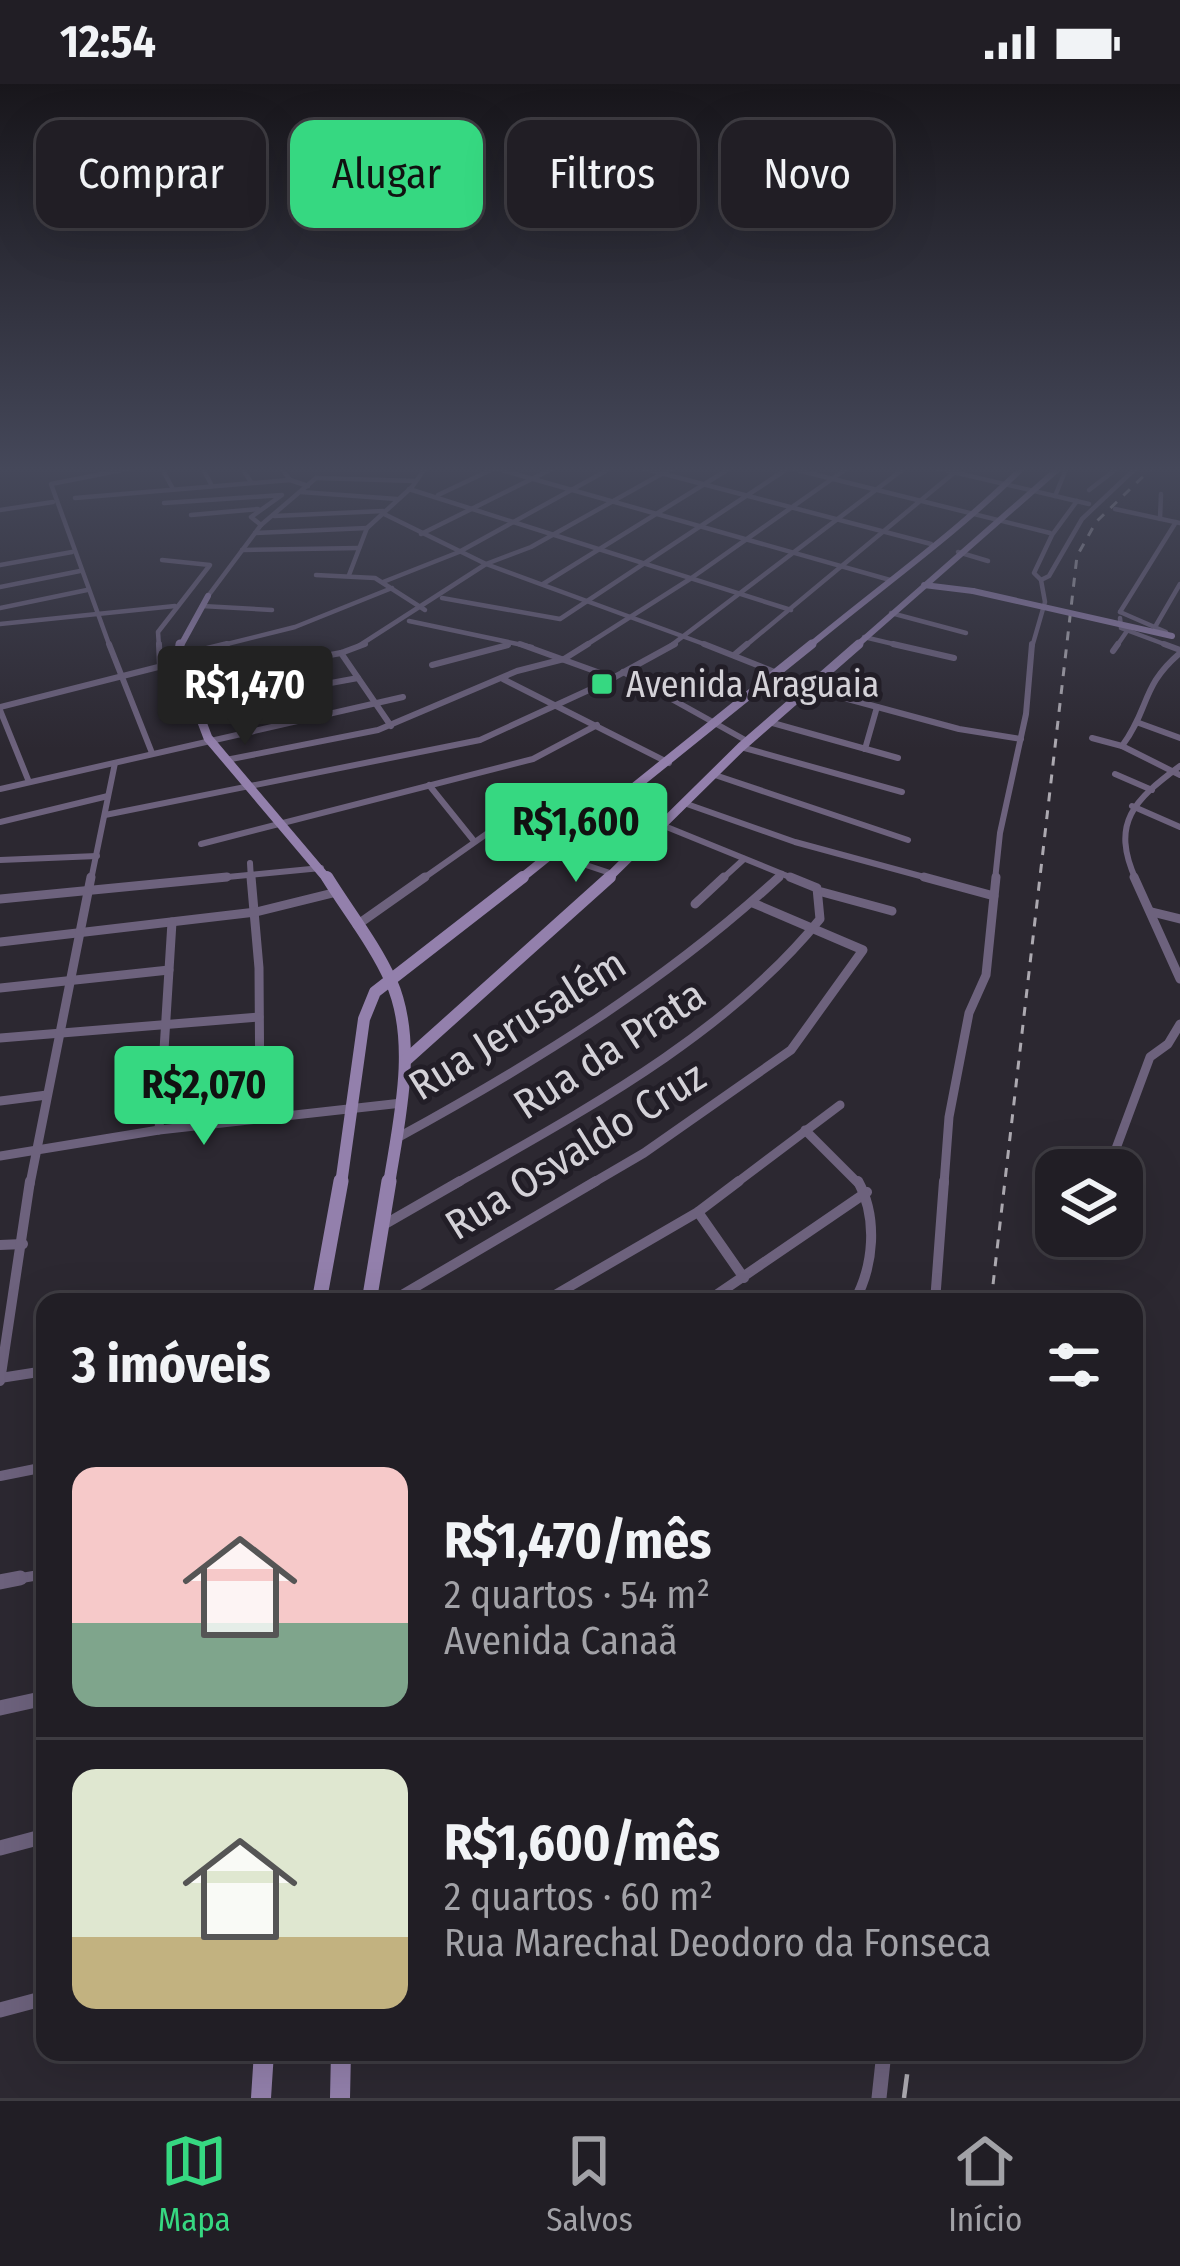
<!DOCTYPE html>
<html lang="pt">
<meta charset="utf-8">
<style>
:root{--surface:#211e25;--page:#2d2b32;--text:#f1f3f6;--muted:#a2a2a7;--line:#3e3c42;--accent:#36d881}
body{margin:0;font-family:"Fira Sans Condensed",sans-serif;background:var(--page);color:var(--text);height:100vh;display:flex;flex-direction:column;font-size:45px;white-space:nowrap}
*{box-sizing:border-box;margin:0}
p{font-size:39px;color:var(--muted)}
.icon{flex:none;width:66px;height:66px;fill:none;stroke:currentColor;stroke-width:2;stroke-linecap:round;stroke-linejoin:round}
.map{position:relative;flex:1;overflow:hidden}
.sheet{position:absolute;left:36px;top:1209px;width:1107px;height:768px;display:flex;flex-direction:column;background:var(--surface);border-radius:24px;box-shadow:0 12px 48px #0002,0 0 0 3px var(--line)}
.sheet>*{flex:none}
.banner{position:absolute;left:36px;top:36px;width:1110px;height:108px;display:flex;gap:24px}
.fabs{position:absolute;left:1035px;top:1065px;display:grid;gap:24px}
.fabs a{display:grid;place-items:center;width:108px;height:108px;border-radius:24px;background:var(--surface);box-shadow:0 12px 48px #0002,0 0 0 3px var(--line);font-size:60px}
.price{position:absolute;translate:-50% -102px;padding:0 27px;border-radius:12px;background:var(--accent);color:#111;font-size:39px;line-height:78px;filter:drop-shadow(0 3px 6px #0008)}
.price::after{content:'';position:absolute;left:50%;top:72px;width:36px;height:27px;margin-left:-18px;background:inherit;clip-path:polygon(0 0,100% 0,50% 100%)}
.price.current{background:#222;color:#fff}
ul{padding:0;list-style:none}
li{display:flex;align-items:center;gap:36px;height:300px;padding:0 36px}
li+li{border-top:3px solid var(--line)}
li span{display:grid;place-items:center;flex:none;width:336px;height:240px;border-radius:24px;color:#555}
li>.icon{margin-inline-start:auto}
span .icon{width:144px;height:144px;fill:#fffc;stroke-width:1}
li b{font-size:51px}
h2{display:flex;justify-content:space-between;align-items:center;height:144px;padding:0 36px;font-size:51px}
.pill{padding:0 42px;border-radius:24px;background:var(--surface);box-shadow:0 12px 48px #0002,0 0 0 3px var(--line);font-size:42px;line-height:108px}
.pill.current{background:var(--accent);color:#111}
.status{display:flex;justify-content:space-between;align-items:center;height:84px;padding:0 60px;background:var(--surface);direction:ltr}
.status svg{height:33px;fill:currentColor}
.tabs{display:flex;justify-content:space-around;align-items:center;height:168px;border-top:3px solid var(--line);background:var(--surface);font-size:33px;color:var(--muted)}
.tabs a{display:grid;justify-items:center;gap:6px}
.tabs .current{color:var(--accent)}
.map>svg:first-child{display:block}
</style>
<div class="status"><b>12:54</b><svg viewBox="0 0 49 12"><path d="M0 12V9h3v3zM5 12V6h3v6zM10 12V3h3v9zM15 12V0h3v12zM26 1h20v11H26zM47 4h2v5h-2z"/></svg></div>
<div class="map">
<svg width="1180" height="2014" viewBox="0 0 1180 2014">
<rect width="100%" height="100%" fill="#2c2831"/>
<g fill="none" stroke-linecap="round" stroke-linejoin="round">
<g stroke="#6d627d" stroke-width="4.5">
<path d="M161 383 173 405"/>
<path d="M202 383 212 402"/>
<path d="M241 383 251 398"/>
<path d="M280 383 290 396 308 402"/>
<path d="M491 383 890 496"/>
<path d="M638 383 931 460"/>
<path d="M932 383 1089 420"/>
<path d="M789 384 1050 449"/>
<path d="M316 394 416 397"/>
<path d="M409 405 791 526"/>
<path d="M1089 406 1119 383"/>
<path d="M301 408 397 415"/>
<path d="M438 411 493 385"/>
<path d="M1055 412 1067 383"/>
<path d="M75 414 290 396"/>
<path d="M164 419 282 411 251 433 261 441"/>
<path d="M1115 425 1180 439"/>
<path d="M0 426 53 418"/>
<path d="M382 429 486 480 712 563"/>
<path d="M191 431 258 425"/>
<path d="M274 432 383 427"/>
<path d="M1160 435 1161 410"/>
<path d="M255 449 367 444"/>
<path d="M421 450 556 383"/>
<path d="M242 466 359 464"/>
<path d="M958 468 988 477"/>
<path d="M0 481 72 468"/>
<path d="M316 491 375 494 425 526"/>
<path d="M349 491 367 444 412 403 426 383"/>
<path d="M1041 496 1034 489 1052 451 1077 417"/>
<path d="M383 498 459 468 613 383"/>
<path d="M543 500 732 383"/>
<path d="M0 503 80 487"/>
<path d="M208 512 261 441 316 394"/>
<path d="M442 514 560 535 790 383"/>
<path d="M202 522 272 526"/>
<path d="M0 524 87 506"/>
<path d="M1120 528 1176 438"/>
<path d="M1120 528 1166 548"/>
<path d="M891 529 966 549"/>
<path d="M1120 534 1121 544 1172 563"/>
<path d="M409 537 532 563"/>
<path d="M0 540 175 522"/>
<path d="M1155 543 1180 500"/>
<path d="M864 553 906 563"/>
<path d="M110 563 51 400 137 383"/>
<path d="M159 563 158 548 210 481 162 476"/>
<path d="M215 563 295 543 392 504"/>
<path d="M357 563 486 480 531 463 674 383"/>
<path d="M501 563 508 561"/>
<path d="M583 563 690 495 849 383"/>
<path d="M669 563 906 383"/>
<path d="M744 563 961 383"/>
<path d="M1032 563 1045 518 1041 496 1049 492 1082 435 1137 383"/>
<path d="M1116 563 1127 547"/>
</g>
<g stroke="#6d627d" stroke-width="6">
<path d="M109 560 152 669"/>
<path d="M159 560 160 584"/>
<path d="M520 560 614 594"/>
<path d="M704 560 777 589"/>
<path d="M893 560 954 574"/>
<path d="M1164 560 1180 566"/>
<path d="M1113 567 1118 560"/>
<path d="M341 569 391 642"/>
<path d="M734 571 747 560"/>
<path d="M178 572 227 560"/>
<path d="M432 581 508 561"/>
<path d="M623 588 747 657"/>
<path d="M503 595 669 679"/>
<path d="M186 597 341 569 365 560"/>
<path d="M807 604 959 645 1021 655"/>
<path d="M0 623 178 578"/>
<path d="M194 624 358 594"/>
<path d="M0 626 29 698"/>
<path d="M769 638 898 674"/>
<path d="M1139 639 1180 654"/>
<path d="M1092 654 1122 662 1180 691"/>
<path d="M1122 662C1150 624 1141 602 1180 569"/>
<path d="M741 663 902 708"/>
<path d="M865 665 877 623"/>
<path d="M226 676 378 646 517 587 564 575 588 560"/>
<path d="M712 690 908 756"/>
<path d="M1115 690 1152 706"/>
<path d="M429 701 474 757"/>
<path d="M0 705 403 613"/>
<path d="M684 719 795 758 935 796"/>
<path d="M615 722 797 796"/>
<path d="M1132 722 1180 743"/>
<path d="M105 731 480 656 602 600 675 560"/>
<path d="M0 738 108 712"/>
<path d="M201 760 533 675 597 641"/>
<path d="M553 770 613 790"/>
<path d="M0 776 97 772"/>
<path d="M250 779 251 796"/>
<path d="M91 796 115 679"/>
<path d="M196 796 321 784"/>
<path d="M421 796 536 715"/>
<path d="M721 796 744 775"/>
<path d="M776 796 782 790"/>
<path d="M995 796 1000 749 1026 630 1032 560"/>
<path d="M1136 796C1110 739 1134 716 1180 682"/>
</g>
<g stroke="#6d627d" stroke-width="9">
<path d="M251 793 259 884 260 1033"/>
<path d="M924 793 994 812"/>
<path d="M1134 793 1180 895"/>
<path d="M822 808 892 827"/>
<path d="M0 815 227 793"/>
<path d="M695 820 724 793"/>
<path d="M1152 828 1180 835"/>
<path d="M357 841 425 793"/>
<path d="M0 858 256 828 337 808"/>
<path d="M0 904 169 886"/>
<path d="M0 954 259 933"/>
<path d="M0 1017 47 1011"/>
<path d="M159 1046 172 838"/>
<path d="M805 1046 859 1100"/>
<path d="M397 1054C534 979 664 899 779 793"/>
<path d="M0 1072 159 1046 402 1019"/>
<path d="M1108 1086 1150 973 1168 960 1180 940"/>
<path d="M30 1100 91 793"/>
<path d="M455 1100C583 1027 726 951 820 835L817 804 790 793"/>
<path d="M591 1100 644 1069 791 966 863 866 753 819"/>
<path d="M735 1100 840 1021"/>
<path d="M944 1100 949 1033 969 929 986 891 996 793"/>
</g>
<g stroke="#6d627d" stroke-width="10">
<path d="M698 1128 744 1194"/>
<path d="M380 1143 460 1097"/>
<path d="M0 1161 23 1160"/>
<path d="M390 1218 596 1097"/>
<path d="M543 1218 698 1128 739 1097"/>
<path d="M706 1218 867 1108"/>
<path d="M854 1218C874 1182 878 1134 858 1097"/>
<path d="M935 1218 944 1097"/>
<path d="M0 1294 45 1287"/>
<path d="M0 1297 30 1097"/>
<path d="M0 1392 45 1383"/>
<path d="M4 1497 45 1490"/>
</g>
<g stroke="#6d627d" stroke-width="15">
<path d="M0 1498 20 1494"/>
<path d="M0 1624 45 1614"/>
<path d="M0 1764 45 1752"/>
<path d="M0 1926 45 1914"/>
<path d="M879 2014 884 1968"/>
</g>
<g stroke="#9380ac" stroke-width="6">
<path d="M924 501 973 507"/>
<path d="M180 563 208 512"/>
<path d="M808 563C880 503 957 449 1023 383"/>
<path d="M855 563 1060 383"/>
</g>
<g stroke="#9380ac" stroke-width="9">
<path d="M180 560 178 575 208 654 328 796"/>
<path d="M519 796 812 560"/>
<path d="M606 796 741 663 859 560"/>
</g>
<g stroke="#9380ac" stroke-width="12">
<path d="M327 793C348 827 375 861 391 897 418 958 399 1037 389 1100"/>
<path d="M406 976 610 793"/>
<path d="M341 1100 364 935 375 908 523 793"/>
</g>
<g stroke="#9380ac" stroke-width="15">
<path d="M319 1218 341 1097"/>
<path d="M369 1218 389 1097"/>
</g>
<g stroke="#9380ac" stroke-width="20">
<path d="M261 2014 264 1968"/>
<path d="M340 2014 341 1968"/>
</g>
<path stroke="#aca9b0" stroke-width="3" stroke-dasharray="9 9" stroke-linecap="butt" d="M991 1218 1077 472 1096 438 1153 383"/>
<path stroke="#aca9b0" stroke-width="4.5" stroke-dasharray="24 24" stroke-linecap="butt" d="M904 2014 910 1968"/>
<path stroke="#9380ac" stroke-width="6" d="M973 507 1172 552"/>
</g>
<linearGradient id="sky" x2="0" y2="1"><stop stop-color="#18161b"/><stop offset="0.58" stop-color="#45485a"/><stop offset="1" stop-color="#45485a" stop-opacity="0"/></linearGradient>
<rect width="1180" height="665" fill="url(#sky)"/>
<rect fill="#36d881" stroke="#221e27" stroke-width="4.5" x="590" y="588" width="24" height="24" rx="6"/>
<g text-anchor="middle" stroke-width="10" stroke-linejoin="round" paint-order="stroke">
<g font-size="36" fill="#d4d2d8" stroke="#221e27" text-anchor="start">
<text x="626" y="613">Avenida Araguaia</text>
</g>
<g font-size="42" fill="#d4d2d8" stroke="#221e27">
<text transform="translate(517 940) rotate(-32)" y="15">Rua Jerusalém</text>
<text transform="translate(609 965) rotate(-33)" y="15">Rua da Prata</text>
<text transform="translate(575 1066) rotate(-32)" y="15">Rua Osvaldo Cruz</text>
</g>
</g>
</svg>
<div class="fabs">
<a><svg class="icon" aria-label="layers" viewBox="0 0 24 24"><path d="M12 4l9 5-9 5-9-5zM3 14l9 5 9-5"/></svg></a>
</div>
<b class="price current" style="left:245px;top:664px">R$1,470</b>
<b class="price" style="left:576px;top:801px">R$1,600</b>
<b class="price" style="left:204px;top:1064px">R$2,070</b>
<div class="banner">
<a class="pill">Comprar</a>
<a class="pill current">Alugar</a>
<a class="pill">Filtros</a>
<a class="pill">Novo</a>
</div>
<section class="sheet">
<h2>3 imóveis<svg class="icon" aria-label="filters" viewBox="0 0 24 24"><path d="M4 7h16M4 17h16"/><circle cx="9" cy="7" r="2"/><circle cx="15" cy="17" r="2"/></svg></h2>
<ul>
<li><span style="background:linear-gradient(#f6c9c9 65%,#7fa58c 0)"><svg class="icon" aria-label="home" viewBox="0 0 24 24"><path d="M3 11l9-7 9 7M6 9v11h12V9"/></svg></span><div><b>R$1,470/mês</b><p>2 quartos · 54 m²</p><p>Avenida Canaã</p></div></li>
<li><span style="background:linear-gradient(#dfe7d0 70%,#c2b280 0)"><svg class="icon" aria-label="home" viewBox="0 0 24 24"><path d="M3 11l9-7 9 7M6 9v11h12V9"/></svg></span><div><b>R$1,600/mês</b><p>2 quartos · 60 m²</p><p>Rua Marechal Deodoro da Fonseca</p></div></li>
</ul>
</section>
</div>
<nav class="tabs">
<a class="current"><svg class="icon" aria-label="map" viewBox="0 0 24 24"><path d="M3 6l6-2 6 2 6-2v14l-6 2-6-2-6 2zM9 4v14M15 6v14"/></svg>Mapa</a>
<a><svg class="icon" aria-label="saved" viewBox="0 0 24 24"><path d="M7 4h10v16l-5-4-5 4z"/></svg>Salvos</a>
<a><svg class="icon" aria-label="home" viewBox="0 0 24 24"><path d="M3 11l9-7 9 7M6 9v11h12V9"/></svg>Início</a>
</nav>
